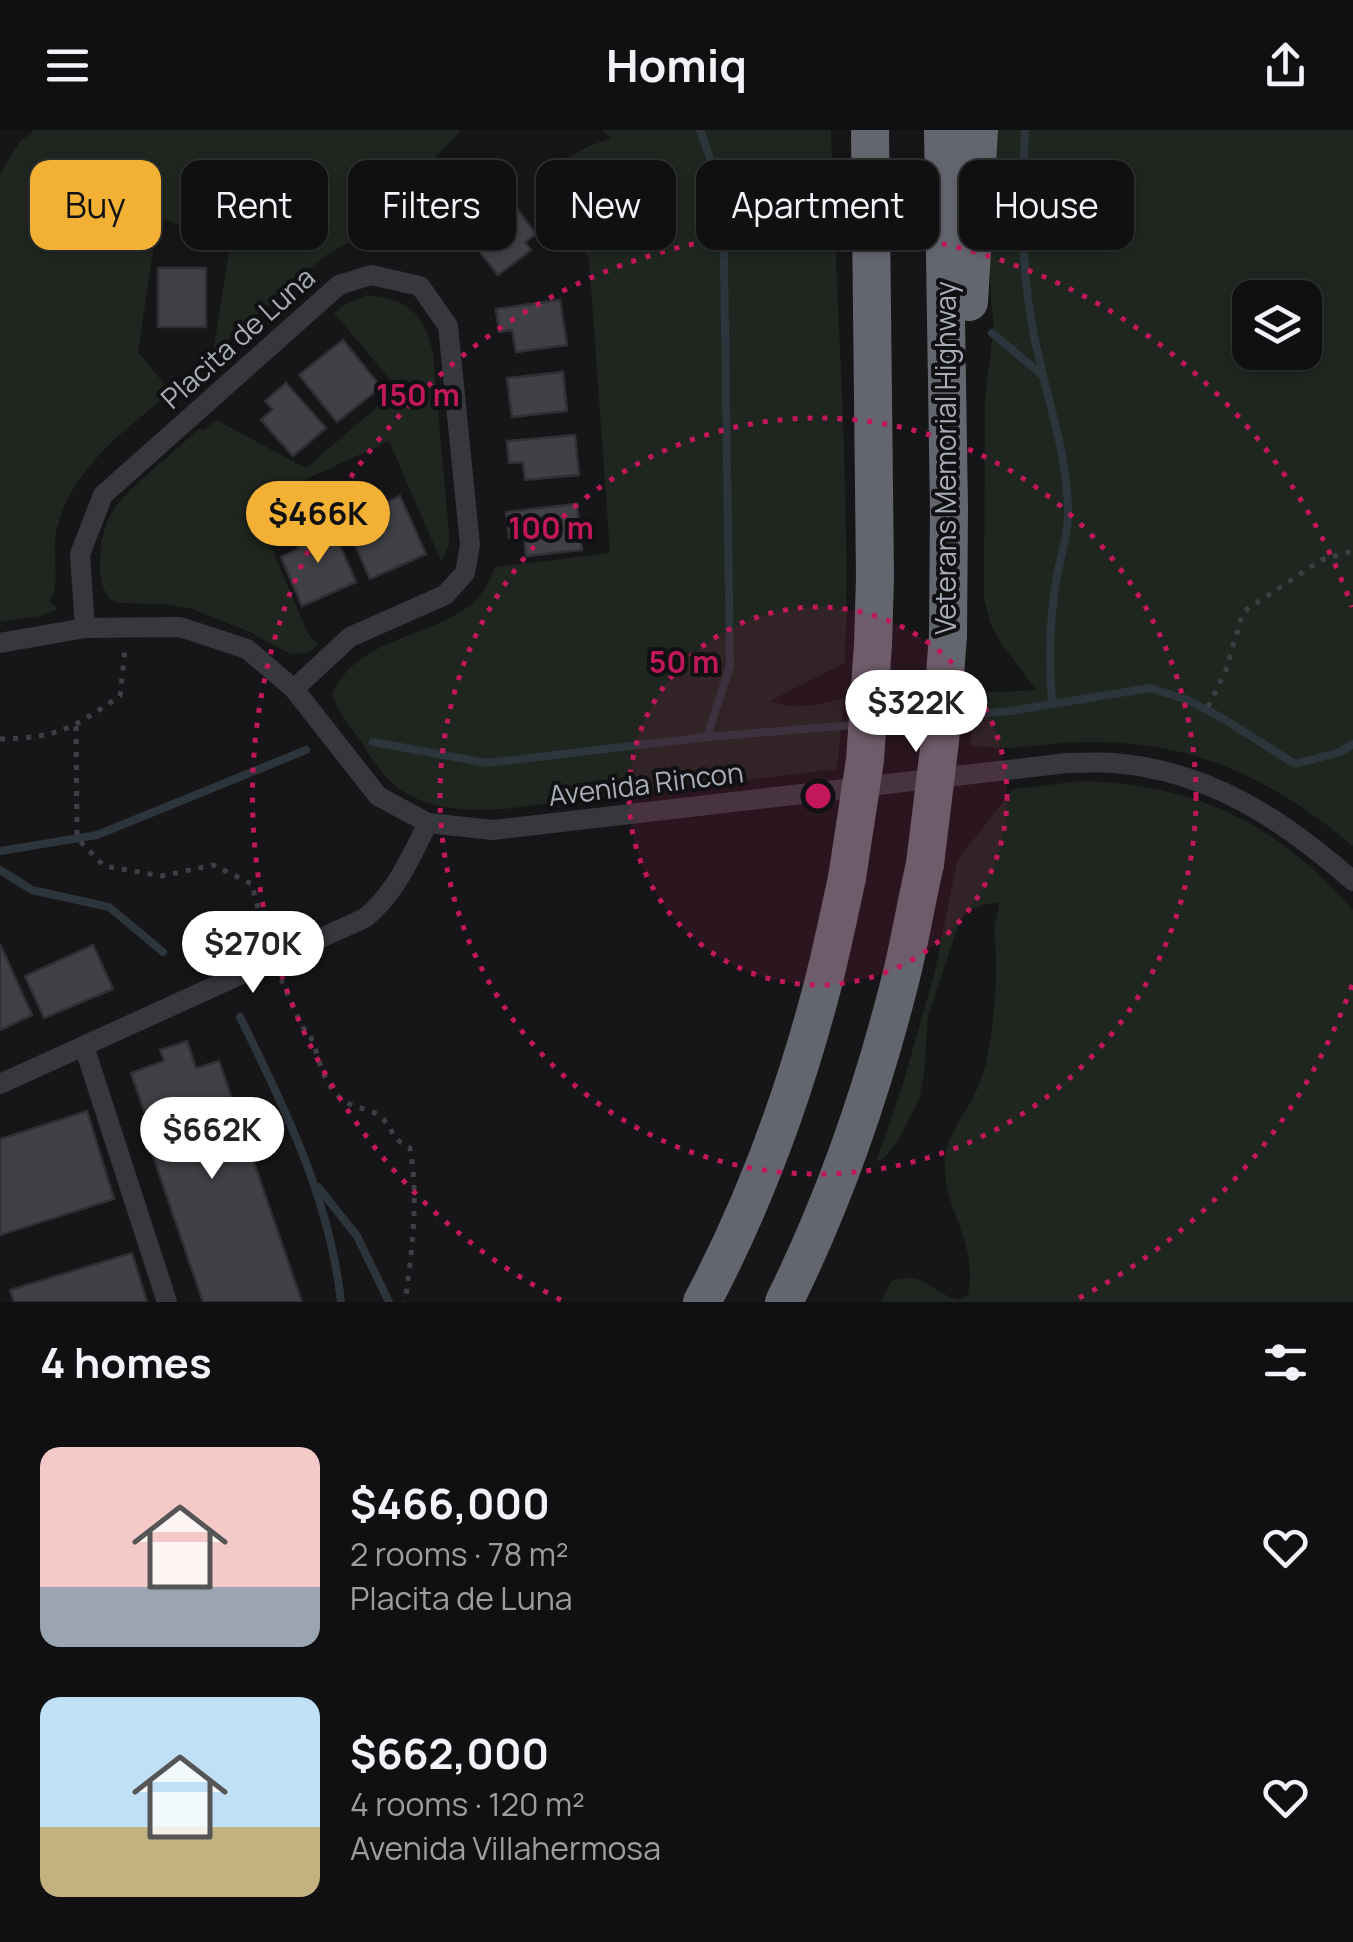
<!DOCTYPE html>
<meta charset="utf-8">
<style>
:root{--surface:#101012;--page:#1e1e20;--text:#f1f3f6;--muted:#9c9d9f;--line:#303032;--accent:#f2b134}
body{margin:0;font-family:Manrope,sans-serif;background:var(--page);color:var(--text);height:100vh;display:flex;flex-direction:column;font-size:38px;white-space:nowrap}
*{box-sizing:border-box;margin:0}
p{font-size:32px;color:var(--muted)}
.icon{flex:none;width:55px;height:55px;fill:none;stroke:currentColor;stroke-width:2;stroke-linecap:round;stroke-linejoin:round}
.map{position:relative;height:1172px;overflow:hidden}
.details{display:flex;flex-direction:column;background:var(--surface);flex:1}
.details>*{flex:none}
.guide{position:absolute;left:30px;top:30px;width:1295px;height:90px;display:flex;gap:20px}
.fabs{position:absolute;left:1232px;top:150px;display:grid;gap:20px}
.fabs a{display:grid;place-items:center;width:90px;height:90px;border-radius:20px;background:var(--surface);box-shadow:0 2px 8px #0004,0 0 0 2px var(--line);font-size:50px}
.price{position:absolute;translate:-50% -85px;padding:0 22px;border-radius:35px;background:#fff;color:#222;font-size:32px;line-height:65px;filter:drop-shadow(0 2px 5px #0008)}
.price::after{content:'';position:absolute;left:50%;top:60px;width:30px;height:22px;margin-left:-15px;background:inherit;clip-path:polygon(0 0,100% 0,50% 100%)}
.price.current{background:var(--accent);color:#111}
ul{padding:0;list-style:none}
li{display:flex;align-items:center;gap:30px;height:250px;padding:0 40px}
li span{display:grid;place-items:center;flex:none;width:280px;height:200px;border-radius:20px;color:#555}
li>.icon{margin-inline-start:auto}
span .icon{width:120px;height:120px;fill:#fffc;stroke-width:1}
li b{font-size:42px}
h2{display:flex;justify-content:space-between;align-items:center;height:120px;padding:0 40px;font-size:42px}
.chip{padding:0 35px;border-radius:20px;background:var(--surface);box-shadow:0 2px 8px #0004,0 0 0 2px var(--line);font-size:35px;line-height:90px}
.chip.current{background:var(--accent);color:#111}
header{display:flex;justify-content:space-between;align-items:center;height:130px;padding:0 40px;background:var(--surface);font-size:45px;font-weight:700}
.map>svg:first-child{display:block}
</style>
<header><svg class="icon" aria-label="menu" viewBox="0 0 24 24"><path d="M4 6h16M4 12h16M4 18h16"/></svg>Homiq<svg class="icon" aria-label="share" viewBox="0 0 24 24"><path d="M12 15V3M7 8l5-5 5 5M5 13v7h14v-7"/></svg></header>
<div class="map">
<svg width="1353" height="1172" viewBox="0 0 1353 1172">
<rect width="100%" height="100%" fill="#161618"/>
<g fill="#1e261f" fill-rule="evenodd">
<path d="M34 0H461L358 109 337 118 320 130 213 223 230 115 158 87 138 222 171 262C124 301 69 340 56 403 52 426 61 450 50 472L58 479 40 486 0 492V44L19 13Z"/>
<path d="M602 0H831C836 177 851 355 845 533L770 571C793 582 820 573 844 569L837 639 504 679C470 681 429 680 399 659 383 647 371 627 360 610 350 596 337 581 332 564 358 508 427 508 469 476 482 466 489 452 495 437L610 423 589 129 543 51C567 29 579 17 611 9Z"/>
<path d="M996 0H1353V716C1273 649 1192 610 1086 612 1046 612 1009 623 970 615L975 563 1036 560 1002 515 991 495 984 469 985 267 994 196 991 170 989 125ZM1250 168H1305V222H1250Z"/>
<path d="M365 166C407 167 424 183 433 223L449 403V416L441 431 389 311 253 374 308 504 318 515 308 523 290 524 250 502 192 479 164 474 119 473 109 468 103 457 100 442 101 413 107 391 116 376 130 360 200 298 203 301 216 290 306 338 398 259 334 183 349 172Z"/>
<path d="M1081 651C1196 654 1277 693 1353 780V1172H881L891 1151C927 1140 928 1162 959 1170L968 1165C979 1111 942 1079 945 1031 947 1006 961 990 972 969 978 959 983 945 986 933 993 901 996 866 996 834 996 821 994 808 995 795 996 788 998 780 999 773 981 775 968 776 959 793L928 887 924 944 919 970 898 1011 885 1027 876 1032 902 957 935 841 957 731 1013 659Z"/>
</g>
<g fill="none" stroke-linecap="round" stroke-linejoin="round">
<g stroke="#2c353c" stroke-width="8">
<path d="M700 0 723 64 730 536 707 607"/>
<path d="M1025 0C1022 70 1020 136 1034 205 1045 262 1066 319 1068 377 1069 404 1060 426 1056 452 1049 493 1049 533 1052 574"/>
<path d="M992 203 1042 245"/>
<path d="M953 586 1011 581 1150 558 1188 570 1224 589 1295 634 1340 622 1353 614"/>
<path d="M878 593 929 588"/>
<path d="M373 612 487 633 707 607 854 595"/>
<path d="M0 721 97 705 306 620"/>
<path d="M0 740 32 760 109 777 163 822"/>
<path d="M240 887C285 978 330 1070 341 1172"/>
<path d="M318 1057 357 1106 389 1172"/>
</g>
</g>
<g fill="#404145" stroke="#303034" stroke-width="2.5">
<path d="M448 31 463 45 469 38 496 63 454 109 412 71Z"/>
<path d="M518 80 536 104 525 112 531 120 498 145 473 113Z"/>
<rect x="158" y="138" width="48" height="59"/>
<path d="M560 170 567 215 516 222 512 200 499 202 496 179Z"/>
<path d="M343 210 381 257 337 292 299 245Z"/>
<path d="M563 242 567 281 512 287 507 248Z"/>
<path d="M286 253 326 298 293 326 261 290 273 279 265 271Z"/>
<path d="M575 305 579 345 525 350 523 332 509 333 507 311Z"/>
<path d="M400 366 426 424 370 449 349 401 369 392 365 382Z"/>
<path d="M577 374 582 420 526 426 524 407 509 408 506 382Z"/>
<path d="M331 395 356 452 302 476 281 427 299 419 295 411Z"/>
<path d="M0 814 32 885 0 900Z"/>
<path d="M93 815 113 859 44 888 25 846Z"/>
<path d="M187 911 196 938 219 931 302 1172H203L142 994 148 992 131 943 164 931 160 920Z"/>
<path d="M87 981 114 1069 0 1105V1009Z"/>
<path d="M132 1123 147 1172H14L10 1160Z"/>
</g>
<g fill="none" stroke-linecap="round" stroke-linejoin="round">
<g stroke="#3d3f44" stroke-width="5" stroke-dasharray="5 8" stroke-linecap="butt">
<path d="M1208 577 1226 540 1243 482 1321 430 1353 421"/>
<path d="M76 596 77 708 104 736 162 746 213 735 252 754 262 795"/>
<path d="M0 609C58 608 73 598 120 566L125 520"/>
<path d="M281 849C289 865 295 884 304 899 311 909 309 902 313 913 321 934 323 953 341 969 354 979 374 978 384 990 397 1005 388 1006 410 1018 419 1067 412 1122 405 1172"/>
</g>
<g stroke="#37383d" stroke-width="20">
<path d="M85 498 80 424 103 365 339 155 371 145 420 156 448 196 470 415 465 443 445 465 350 507 294 559"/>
<path d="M0 513 85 498 180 497 247 519 294 559 378 666 428 693 493 700 1067 633C1082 633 1098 632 1114 633 1210 641 1282 689 1353 751"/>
<path d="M84 916 167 1172"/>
<path d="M0 954 365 788C396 763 410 728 428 693"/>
</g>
<g stroke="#63666e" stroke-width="38">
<path d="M870 0 875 448 873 514"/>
<path d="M943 0 949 379 948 505"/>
<path d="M969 172 979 0"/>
<path d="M702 1172C754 1074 795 962 823 854 832 819 839 784 847 748"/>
<path d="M784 1172C836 1067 875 953 903 839 911 804 917 769 925 734"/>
</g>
<g stroke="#63666e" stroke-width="38">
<path d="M925 734 940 611 948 505"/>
<path d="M847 748 865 630 873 514"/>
</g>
</g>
<circle cx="818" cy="666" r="189" fill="#c2185b" fill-opacity=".12"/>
<g fill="none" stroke="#c2185b" stroke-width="5" stroke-dasharray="5 10">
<circle cx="818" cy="666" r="189"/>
<circle cx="818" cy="666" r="378"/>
<path d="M1352 855A566 566 0 0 1 1075 1170M561 1170A566 566 0 1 1 1352 477"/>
</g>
<g text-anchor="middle" stroke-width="8" stroke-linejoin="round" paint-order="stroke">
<g font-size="28" fill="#a8adb8" stroke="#111113">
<text transform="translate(238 208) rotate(-42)" y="10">Placita de Luna</text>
<text transform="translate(946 328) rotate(-90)" y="10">Veterans Memorial Highway</text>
<text transform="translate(646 654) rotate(-7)" y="10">Avenida Rincon</text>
</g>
</g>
<circle cx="818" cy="666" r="15" fill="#c2185b" stroke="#111113" stroke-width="5"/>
<g font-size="30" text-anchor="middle" font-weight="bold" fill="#c2185b" stroke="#111113" stroke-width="8" stroke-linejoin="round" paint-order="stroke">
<text x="418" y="276">150 m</text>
<text x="551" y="409">100 m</text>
<text x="684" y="543">50 m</text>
</g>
</svg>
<div class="fabs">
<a><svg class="icon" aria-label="layers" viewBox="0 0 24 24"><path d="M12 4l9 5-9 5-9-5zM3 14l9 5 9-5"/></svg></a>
</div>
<b class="price current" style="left:318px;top:436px">$466K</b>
<b class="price" style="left:916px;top:625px">$322K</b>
<b class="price" style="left:253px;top:866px">$270K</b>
<b class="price" style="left:212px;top:1052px">$662K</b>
<div class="guide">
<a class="chip current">Buy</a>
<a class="chip">Rent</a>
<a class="chip">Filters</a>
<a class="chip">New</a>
<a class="chip">Apartment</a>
<a class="chip">House</a>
</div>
</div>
<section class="details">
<h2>4 homes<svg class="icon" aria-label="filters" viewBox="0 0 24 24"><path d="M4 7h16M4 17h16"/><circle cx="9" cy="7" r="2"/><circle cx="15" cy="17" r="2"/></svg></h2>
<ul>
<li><span style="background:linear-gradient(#f6c9c9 70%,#9aa5b1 0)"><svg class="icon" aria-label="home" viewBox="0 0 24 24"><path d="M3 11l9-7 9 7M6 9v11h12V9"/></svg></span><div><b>$466,000</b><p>2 rooms · 78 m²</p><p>Placita de Luna</p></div><svg class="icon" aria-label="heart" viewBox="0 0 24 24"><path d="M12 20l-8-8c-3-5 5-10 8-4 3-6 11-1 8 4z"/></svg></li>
<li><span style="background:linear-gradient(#bfe0f5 65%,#c2b280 0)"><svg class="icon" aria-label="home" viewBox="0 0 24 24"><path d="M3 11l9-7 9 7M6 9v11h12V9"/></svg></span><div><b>$662,000</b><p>4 rooms · 120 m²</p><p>Avenida Villahermosa</p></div><svg class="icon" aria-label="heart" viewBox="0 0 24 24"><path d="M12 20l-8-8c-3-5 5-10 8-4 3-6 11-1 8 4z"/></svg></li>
</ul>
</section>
